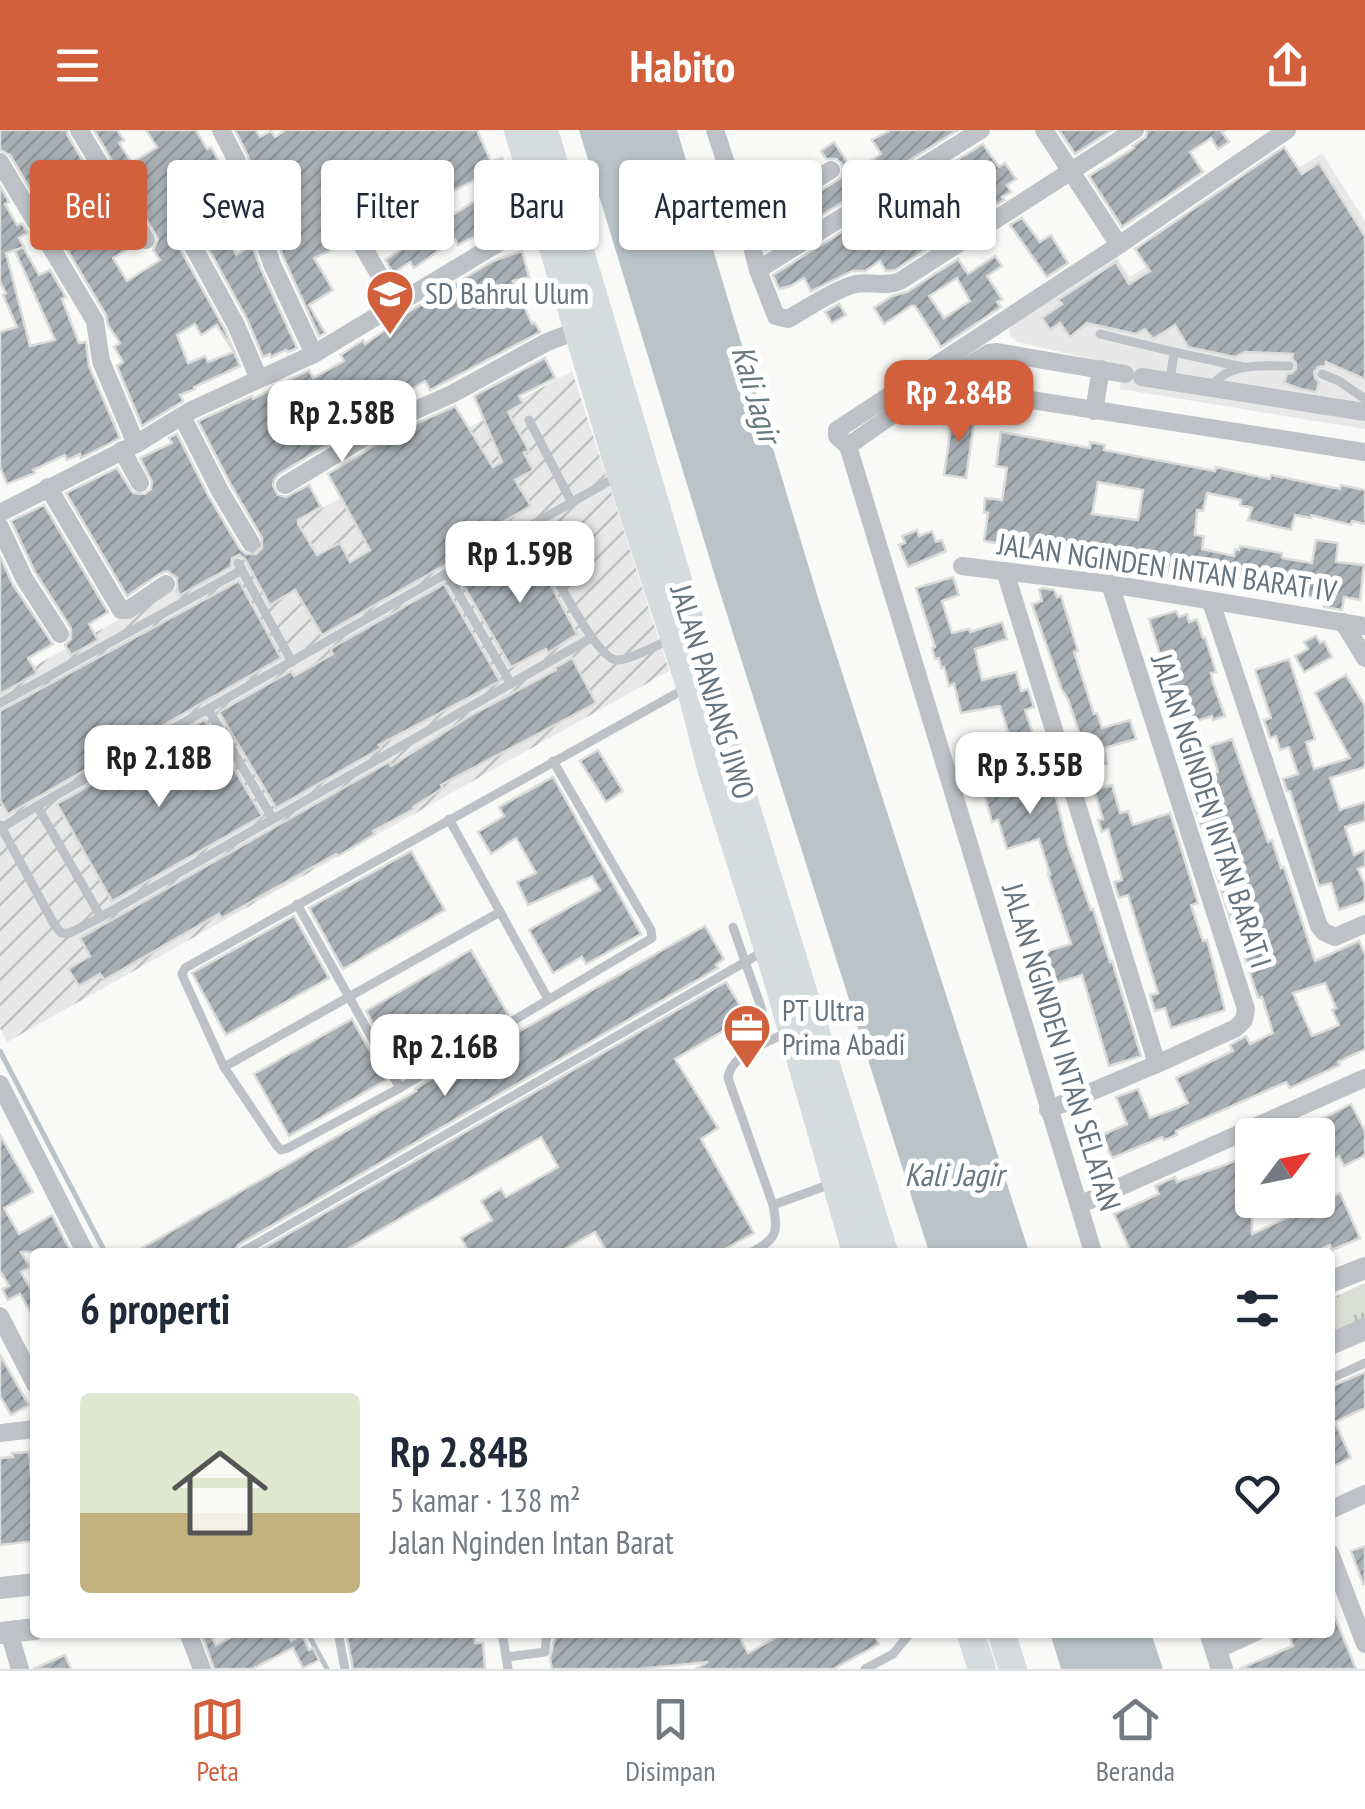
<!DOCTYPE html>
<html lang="id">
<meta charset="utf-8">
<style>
:root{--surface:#fff;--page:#f6f6f7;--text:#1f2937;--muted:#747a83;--line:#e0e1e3;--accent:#d2603d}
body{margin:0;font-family:"PT Sans Narrow",sans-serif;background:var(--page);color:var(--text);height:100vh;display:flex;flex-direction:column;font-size:38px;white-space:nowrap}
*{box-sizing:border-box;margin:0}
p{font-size:32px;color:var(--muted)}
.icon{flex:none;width:55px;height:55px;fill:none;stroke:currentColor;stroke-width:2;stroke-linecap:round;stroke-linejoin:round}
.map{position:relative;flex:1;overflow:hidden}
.drawer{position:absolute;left:30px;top:1118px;width:1305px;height:390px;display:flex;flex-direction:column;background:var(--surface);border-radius:10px;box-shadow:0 2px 8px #0004}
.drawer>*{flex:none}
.top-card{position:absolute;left:30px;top:30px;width:1305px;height:90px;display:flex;gap:20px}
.needle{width:65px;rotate:58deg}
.controls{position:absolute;left:1235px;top:988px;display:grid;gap:20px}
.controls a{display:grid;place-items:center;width:100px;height:100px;border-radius:10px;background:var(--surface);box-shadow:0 2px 8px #0004;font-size:50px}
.price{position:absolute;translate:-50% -85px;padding:0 22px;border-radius:20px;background:#fff;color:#222;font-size:32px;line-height:65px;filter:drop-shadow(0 2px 5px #0008)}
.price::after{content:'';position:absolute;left:50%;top:60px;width:30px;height:22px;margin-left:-15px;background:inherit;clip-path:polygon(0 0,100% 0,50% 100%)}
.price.on{background:var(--accent);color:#fff}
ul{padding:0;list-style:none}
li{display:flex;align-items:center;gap:30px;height:250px;padding:0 50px}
li span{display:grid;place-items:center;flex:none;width:280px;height:200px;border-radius:10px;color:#555}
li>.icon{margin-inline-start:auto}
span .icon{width:120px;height:120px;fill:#fffc;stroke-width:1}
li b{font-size:42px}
h2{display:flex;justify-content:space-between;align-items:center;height:120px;padding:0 50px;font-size:42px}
.chip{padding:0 35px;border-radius:10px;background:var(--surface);box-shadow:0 2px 8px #0004;font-size:35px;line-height:90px}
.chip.on{background:var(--accent);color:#fff}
header{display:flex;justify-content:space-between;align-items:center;height:130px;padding:0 50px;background:var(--accent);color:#fff;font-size:45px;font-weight:800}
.dock{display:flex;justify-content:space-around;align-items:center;height:140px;border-top:2px solid var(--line);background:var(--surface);font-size:28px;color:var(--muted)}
.dock a{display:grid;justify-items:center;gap:5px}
.dock .on{color:var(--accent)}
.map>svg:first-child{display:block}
</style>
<header><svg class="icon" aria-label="menu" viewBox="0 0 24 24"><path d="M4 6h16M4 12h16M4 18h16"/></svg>Habito<svg class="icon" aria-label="share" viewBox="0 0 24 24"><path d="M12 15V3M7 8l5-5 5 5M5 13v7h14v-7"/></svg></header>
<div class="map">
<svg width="1365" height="1539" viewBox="0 0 1365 1539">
<defs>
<pattern id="industrial-furrows" width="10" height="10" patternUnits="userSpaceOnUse" patternTransform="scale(2.5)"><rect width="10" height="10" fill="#e7e8e7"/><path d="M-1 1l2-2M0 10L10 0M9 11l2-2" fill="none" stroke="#bfc1c0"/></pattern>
<pattern id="park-tufts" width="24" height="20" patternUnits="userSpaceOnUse" patternTransform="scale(2.5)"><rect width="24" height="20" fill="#d9ddd6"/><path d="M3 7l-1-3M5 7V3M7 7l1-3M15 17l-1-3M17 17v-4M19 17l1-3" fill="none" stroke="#b4b8b3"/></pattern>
<pattern id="building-hatch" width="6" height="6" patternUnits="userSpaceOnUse" patternTransform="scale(2.5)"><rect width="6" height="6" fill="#a9b0b5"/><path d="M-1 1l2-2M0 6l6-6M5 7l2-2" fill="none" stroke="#8d9498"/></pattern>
</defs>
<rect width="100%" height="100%" fill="#f9f9f7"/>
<path fill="#e7e8e7" d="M1322 23 1365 91V299L1120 259 1121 236 1018 212 1011 207 1009 201 1012 195 1117 128 1130 147Z"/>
<path fill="url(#industrial-furrows)" d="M572 241 669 541 7 912 0 898V555Z"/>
<path fill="url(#park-tufts)" d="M1365 1153V1190L1330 1206V1169Z"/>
<g fill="#bac4c8">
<path d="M579 0H677L819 471 1029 1122H929L718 456Z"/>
<path d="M1050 1503H1151L1163 1539H1061Z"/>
</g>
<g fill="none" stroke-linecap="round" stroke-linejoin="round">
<g stroke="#bac4c8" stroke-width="5">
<path d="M0 921 105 1122"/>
<path d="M307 1502 327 1539"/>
</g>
</g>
<g fill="url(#building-hatch)" stroke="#dbdbd9" stroke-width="2.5" fill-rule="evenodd">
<path d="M0 0H67L68 6 134 115 113 128 127 151 160 130 153 120 158 109 94 0H117L124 10 119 13 132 33 157 17 146 0H196L207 19 211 17 218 30 210 34 227 66 235 64 245 92 225 101 236 125 252 115 261 139 297 218 288 222 286 220 271 227 270 224 263 227 247 189 195 94 190 89H179L173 94V106L225 200 240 236 194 257 195 259 180 265 183 271 142 296 117 236 123 232 114 217 120 213 108 195 106 185 44 81 49 78 35 56 30 59 10 25 0 20ZM195 194 201 205 217 195 234 222 208 232 205 226 188 233 177 205Z"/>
<path d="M235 0H256L260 7 271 1 275 7 286 0H477L491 32 502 28 509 46 495 51 490 42 408 85 421 106 505 51 517 71 515 85 458 115 455 109 414 138 410 132 393 143 385 130 402 119 389 99 376 105 372 97H366L349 70 343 68 335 70 330 81 346 114 314 128 333 160 309 175 325 203 319 206 284 129 266 79 282 69 267 46 257 52 247 24Z"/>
<path d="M891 0H958L766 120 762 105 776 96 774 91 842 47 843 38 841 33 836 29H826L821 21 834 12 854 42 881 24 872 10Z"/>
<path d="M1059 0H1112L1075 24Z"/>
<path d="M1147 0H1225L1222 2 1229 12 1218 19 1211 8 1190 22 1203 42 1122 97 1089 46 1134 18 1133 16 1146 7Z"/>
<path d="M983 14 999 37 1005 33 1016 49 1007 55 1011 62 1002 67 1004 70 992 77 989 73 976 81 965 64 935 81 950 104 895 140 886 141 880 131 865 141H852L811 161 804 148 790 156 779 159 773 145Z"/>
<path d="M1284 17 1302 44 1319 33 1365 106V249L1326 232 1325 236 1318 237 1314 242 1315 248 1319 252 1316 262 1301 259 1284 253 1287 244 1292 243 1296 239V233L1292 229 1293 224 1245 222 1235 227 1188 217 1175 195 1153 209 1145 199 1136 204 1087 193 1070 207 1060 193 1050 200 1042 188 1062 174 1058 170 1116 132 1129 154 1150 141 1135 119Z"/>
<path d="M0 56 9 72 5 74 17 95 22 93 28 103 19 108 24 117 6 123 30 216 55 210 15 121 23 117 39 145 50 140 66 167 62 169 79 213 86 212 89 236 120 308 81 328 80 324 67 330 65 325 33 340 35 343 7 354 0 337V202L17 197 3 165 6 163 0 152Z"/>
<path d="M1022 88 1040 112 1051 105 1068 133 1047 147 1010 95Z"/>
<path d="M522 121 529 147 513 151 532 194 535 193 540 202 430 260 425 251 406 263 409 270 385 280 279 344 274 350 273 356 278 365 286 367 309 355 321 377 298 390V394L317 425 340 413 350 432 370 420 328 344 397 302 455 276 493 337 502 332 474 266 545 228 555 248 519 266 523 273 508 282 529 321 524 323 533 340 515 350 531 376 453 420 457 428 322 505 295 460 270 475 245 429 239 425 232 428 231 437 180 465 177 460V448L167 441 159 444 127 466 66 363 117 338 133 363 145 364 151 359 152 352 140 328 172 313 169 308 177 304 209 367 240 419 246 424H256L262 418V408L231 355 198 291 252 266 253 269 309 240 313 248 344 231 341 225 363 210 365 214 397 192 395 190 493 131Z"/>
<path d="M995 126 1002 136 987 146 1002 169 997 172 1001 177 941 217 915 176H911L884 194 874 178 892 166 907 162 958 129 968 144ZM957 148 970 171 944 188 929 166Z"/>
<path d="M839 174 846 185 832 193 825 182Z"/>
<path d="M953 283 975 286 966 348 944 345Z"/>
<path d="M1001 302 1090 318V312L1105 315 1104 320 1215 341 1216 337 1270 349 1271 345 1340 359 1341 355 1365 360V394L1352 391 1351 395 1311 385V388L1295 385 1291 400 1248 390 1252 378 1240 375 1241 370 1207 363 1203 381 1197 380 1195 405 1204 406 1202 419 1234 426 1235 419 1239 420 1240 416 1282 423V428L1312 433 1316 410 1338 413 1336 432 1364 435 1360 470 1344 467 1342 480 1324 477 1325 469 1256 458 1257 456 1218 446 1217 449 1197 445V449L1123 434 984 411 988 383 984 382 985 368 1002 370 1007 338 996 336ZM1098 352 1143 360 1138 390 1092 384Z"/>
<path d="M44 375 108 482 89 494 98 510 71 525 65 515 71 509V498L35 442 11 391Z"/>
<path d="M917 400 919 406 932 401 936 412 942 410 946 421 908 437 899 415 905 413 902 406Z"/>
<path d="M528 412 577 504 548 523 546 519 511 537 458 446 465 442 469 450 501 434 498 427Z"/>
<path d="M0 426 13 455 53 514 28 528 37 543 0 564Z"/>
<path d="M953 447 959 465 942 471 952 503 969 499 970 502 1002 492 1007 509 975 519 982 550 1016 542 1021 561 1028 559 1034 577 1025 580 1037 616 1041 615 1053 655 1068 716 1091 780 1093 779 1110 832 1112 831 1141 926 1109 936 1082 845 1031 861 1021 829 1071 814 1048 744H1050L1039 709 1007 719 998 690 992 692 984 663 981 664 972 635 968 636 963 618 1005 607 1004 603 1008 602 1000 576 961 583 954 554 949 556 944 537 941 538 939 528 935 529 932 518 935 517 916 458Z"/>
<path d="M239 451 281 528 8 684 0 670V581Z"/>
<path d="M444 454 500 551 379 615 381 618 276 678 219 582 291 541 294 546 333 524 330 519Z"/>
<path d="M1043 458 1054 460 1057 467 1061 466 1078 521 1074 522 1094 584 1097 583 1102 598 1130 590 1136 609 1104 618 1107 634 1088 638 1081 608 1068 569 1062 560 1032 474 1042 471 1039 460Z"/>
<path d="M1176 481 1179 487 1187 484 1189 492 1197 489 1203 508 1205 507 1216 542 1211 543 1213 553 1225 586 1213 590 1212 586 1181 596 1158 529 1161 528 1149 489Z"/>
<path d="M1316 506 1320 513 1324 511 1332 527 1304 542 1295 526 1308 519 1304 512Z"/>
<path d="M572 528 596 573 441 655 443 658 413 677 414 679 373 701 375 704 338 726 336 724 222 788 219 784 104 850 100 844 79 856 68 839 90 826 80 808 389 632 391 636 470 586 556 540 555 538Z"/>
<path d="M1289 529 1315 609 1306 612 1314 639 1350 628 1315 563 1346 545 1365 576V637L1330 648 1340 680 1365 672V691L1345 697 1354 725 1365 720V736L1358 739 1365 755V771L1339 780 1331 753 1319 756 1290 661H1287L1283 649 1298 644 1289 617 1280 620 1276 606 1270 608 1264 590 1271 588 1255 540Z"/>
<path d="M205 590 262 686 112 771 57 674Z"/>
<path d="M1232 609 1268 712 1272 710 1281 738 1284 737 1315 831 1359 811 1365 824V919L1338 932 1340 935 1290 958 1286 952 1176 1001 1177 1005 1164 1010 1162 1007 1112 1028 1102 1005 1127 994 1116 967 1138 959 1150 988 1179 977 1188 973 1176 948 1233 921 1230 915 1246 906 1250 914 1273 903 1262 867 1258 868 1245 828 1250 826 1239 790 1231 792 1215 740 1219 739 1217 735 1221 733 1212 703 1204 705 1191 666 1198 663 1194 650 1218 642 1210 616ZM1325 853 1336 878 1332 880 1339 895 1312 906 1293 863Z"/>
<path d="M598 620 623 661 606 672 580 631Z"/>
<path d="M553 647 641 804 586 834 582 827 553 843 529 800 600 760 592 746 528 775 517 752 536 743 516 708 491 724 478 702 504 686 499 677Z"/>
<path d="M1112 655 1120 683 1128 681 1133 695 1170 683 1198 773 1191 775 1203 811 1207 810 1225 880 1171 898 1165 878 1155 881 1150 865 1158 863 1128 765 1119 768 1114 752 1122 750 1108 699 1102 702 1098 690 1103 689 1094 660Z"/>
<path d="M411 721 445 780 343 839 309 778Z"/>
<path d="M294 786 329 848 226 905 192 843Z"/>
<path d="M705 796 724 829 716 835 718 838 238 1115 234 1122H135L416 961 415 959 516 898 518 902Z"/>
<path d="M471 820 508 884 407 944 404 940 400 942 366 881Z"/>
<path d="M726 852 747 887 675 929 718 998 701 1009 754 1103 719 1122H607L595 1102 560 1122H469L461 1108 492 1090 481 1071 501 1059 506 1067 558 1037 541 1007 342 1122H257Z"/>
<path d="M352 889 386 950 289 1006 254 944Z"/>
<path d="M1351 974 1365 1001V1025L1344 1036 1339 1026 1318 1037V1005H1291Z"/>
<path d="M0 1005 33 1062 4 1078 19 1104 52 1085 71 1122H21L30 1137 21 1142 35 1167V1190L20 1164 8 1170 2 1159 9 1156 0 1141Z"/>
<path d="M1252 1025V1104L1340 1063 1360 1108 1332 1120 1330 1115 1315 1122H1131L1114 1084 1159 1064 1155 1056 1175 1047 1177 1052Z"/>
<path d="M0 1225 29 1275 11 1285 0 1266Z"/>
<path d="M1365 1242V1278L1335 1292 1351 1328 1330 1338V1257Z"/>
<path d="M29 1322 32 1357H35V1411L0 1415V1328L13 1327 12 1323Z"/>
<path d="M1365 1416V1453L1363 1454 1351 1421Z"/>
<path d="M1330 1475 1356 1539H1239L1293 1516 1288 1502H1330Z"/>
<path d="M209 1502 216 1515 242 1502H262L264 1507 273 1502H287L291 1511 302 1505 309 1520 313 1518 319 1530 303 1538 293 1518 252 1539H214L202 1505Z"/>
<path d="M346 1502H475V1513H483L485 1539H353Z"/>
<path d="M559 1502H737L748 1523 786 1502H873L879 1514 833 1539H695L708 1532 639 1539H552L550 1528 555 1506Z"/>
<path d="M65 1525 71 1539H33Z"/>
</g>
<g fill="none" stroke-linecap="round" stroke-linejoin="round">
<g stroke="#bec2c6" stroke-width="9">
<path d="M1100 204 1174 222"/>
<path d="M1322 244 1339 251 1365 269"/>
<path d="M1170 252 1174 222 1243 237"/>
<path d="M1211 258C1226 232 1263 236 1289 236"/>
<path d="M529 290 572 373"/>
<path d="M529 397C542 420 594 528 616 530 628 531 657 515 669 510"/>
<path d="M238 433 292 532"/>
<path d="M447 444 511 554"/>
<path d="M0 573 242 440"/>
<path d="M208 579 273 689"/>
<path d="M553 631 651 800 652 808 400 958 288 1018 281 1020 277 1016 224 937 184 849 182 844 185 838 688 557"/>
<path d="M37 676 101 787"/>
<path d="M449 689 548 869"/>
<path d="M0 695 54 794 61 803H70L101 787 591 508"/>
<path d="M0 699 37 676 618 346"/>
<path d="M297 774 400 958"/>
<path d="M733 797 762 880"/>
<path d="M224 937 500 782"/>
<path d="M773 1075 831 1054"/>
<path d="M242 1122 766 820"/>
<path d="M752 1122C776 1109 779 1103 773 1075L728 948C731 924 766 913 786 903"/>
<path d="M1330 1249 1365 1233"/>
<path d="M338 1502 345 1539"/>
<path d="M502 1502 508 1539"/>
<path d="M507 1527 545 1522 547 1502"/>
<path d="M865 1539 893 1524 911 1502"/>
</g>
<g stroke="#bec2c6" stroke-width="18">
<path d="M79 0 146 110"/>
<path d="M221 0 236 29 272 134 314 224"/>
<path d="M715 0 746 94 758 140 776 186 788 189C808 178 830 162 852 155 868 150 884 158 900 151L1135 0"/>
<path d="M1044 0 1119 115"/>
<path d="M0 32 95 191 101 231 136 314"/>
<path d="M342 80 396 174"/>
<path d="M746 94 831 40"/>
<path d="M184 100 236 195 259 249"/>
<path d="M758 140 981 0"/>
<path d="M1142 247 1365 282"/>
<path d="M935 255 1365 322"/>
<path d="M1094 281 1101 239"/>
<path d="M182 286 220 361 251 413"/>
<path d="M848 316 1093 1122"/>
<path d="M848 316 837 306V300L840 298 1119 115 1287 0"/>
<path d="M848 316 935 255 989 223 997 222 1125 244"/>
<path d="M122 320 140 353"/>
<path d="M285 355 391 291 452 264 547 212 579 200"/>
<path d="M48 357 121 480H128L166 454"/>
<path d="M0 383 136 314 190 281 314 224 543 86"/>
<path d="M0 397 24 448 60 504"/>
<path d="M962 436 1110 454 1365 496"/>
<path d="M1005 441 1157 934"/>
<path d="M1211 472 1319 796 1324 802 1335 807 1365 794"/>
<path d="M1343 492 1365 528"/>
<path d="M0 954 85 1122"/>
<path d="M1048 980 1157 934 1236 898 1244 890 1246 879 1110 454"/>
<path d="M1079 1075 1365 948"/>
<path d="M0 1186 35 1254"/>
<path d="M0 1303 35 1299"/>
<path d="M1330 1380 1365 1364"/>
<path d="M1330 1423 1365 1514"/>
<path d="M9 1502 20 1539"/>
<path d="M188 1502 202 1539"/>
<path d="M1216 1520 1256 1502"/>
</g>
<g stroke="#bec2c6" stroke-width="22">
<path d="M1330 1152 1365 1138"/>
<path d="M1330 1214 1365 1199"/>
<path d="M0 1458 35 1454"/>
<path d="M1210 1502 1222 1539"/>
<path d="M0 1503 35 1499"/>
</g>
<g stroke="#d6dbde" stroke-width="28">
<path d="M518 0 621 345 690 556 711 638 775 841 856 1122"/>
<path d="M544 0 732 632 884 1122"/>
<path d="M970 1502 982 1539"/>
<path d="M1001 1502 1013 1539"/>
</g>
</g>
<defs>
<g id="school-pin" transform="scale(2.5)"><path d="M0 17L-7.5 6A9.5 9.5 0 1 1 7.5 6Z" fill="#d2603d" stroke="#fff"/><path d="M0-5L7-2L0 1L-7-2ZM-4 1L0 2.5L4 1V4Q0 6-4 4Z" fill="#fff"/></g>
<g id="office-pin" transform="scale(2.5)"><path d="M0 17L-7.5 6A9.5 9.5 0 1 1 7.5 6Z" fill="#d2603d" stroke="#fff"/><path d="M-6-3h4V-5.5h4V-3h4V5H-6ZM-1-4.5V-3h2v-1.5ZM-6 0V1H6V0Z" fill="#fff"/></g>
</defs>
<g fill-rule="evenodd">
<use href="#school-pin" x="390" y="164"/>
<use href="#office-pin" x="747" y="898"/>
</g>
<g text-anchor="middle" stroke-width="10" stroke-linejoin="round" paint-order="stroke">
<g font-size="30" fill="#66747f" stroke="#fff" text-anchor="start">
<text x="425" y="174">SD Bahrul Ulum</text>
<text x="782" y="891">PT Ultra<tspan x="782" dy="34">Prima Abadi</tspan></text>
</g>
<g font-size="30" fill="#66747f" stroke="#fff">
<text transform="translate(1167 438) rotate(8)" y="10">JALAN NGINDEN INTAN BARAT IV</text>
<text transform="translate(712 562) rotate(73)" y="10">JALAN PANJANG JIWO</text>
<text transform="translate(1211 681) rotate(72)" y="10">JALAN NGINDEN INTAN BARAT I</text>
<text transform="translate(1061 917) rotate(73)" y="10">JALAN NGINDEN INTAN SELATAN</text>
</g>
<g font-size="32" font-style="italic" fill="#67797f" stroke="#fff">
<text transform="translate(756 264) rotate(73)" y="11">Kali Jagir</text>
<text x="954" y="1056">Kali Jagir</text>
</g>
</g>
</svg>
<div class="controls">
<a><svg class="needle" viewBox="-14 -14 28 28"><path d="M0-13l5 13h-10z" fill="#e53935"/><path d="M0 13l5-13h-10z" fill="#747a83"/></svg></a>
</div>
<b class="price on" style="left:959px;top:315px">Rp 2.84B</b>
<b class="price" style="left:342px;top:335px">Rp 2.58B</b>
<b class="price" style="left:520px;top:476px">Rp 1.59B</b>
<b class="price" style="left:159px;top:680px">Rp 2.18B</b>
<b class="price" style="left:1030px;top:687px">Rp 3.55B</b>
<b class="price" style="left:445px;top:969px">Rp 2.16B</b>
<div class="top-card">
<a class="chip on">Beli</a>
<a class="chip">Sewa</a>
<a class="chip">Filter</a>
<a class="chip">Baru</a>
<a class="chip">Apartemen</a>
<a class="chip">Rumah</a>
</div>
<section class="drawer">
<h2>6 properti<svg class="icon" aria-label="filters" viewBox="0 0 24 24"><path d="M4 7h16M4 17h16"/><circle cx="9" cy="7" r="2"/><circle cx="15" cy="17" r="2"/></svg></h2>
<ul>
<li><span style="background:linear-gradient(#dfe7d0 60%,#c2b280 0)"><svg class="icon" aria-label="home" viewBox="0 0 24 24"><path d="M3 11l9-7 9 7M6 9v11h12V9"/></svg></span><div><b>Rp 2.84B</b><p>5 kamar · 138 m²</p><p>Jalan Nginden Intan Barat</p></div><svg class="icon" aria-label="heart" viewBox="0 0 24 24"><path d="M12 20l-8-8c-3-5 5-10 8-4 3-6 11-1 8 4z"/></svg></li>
</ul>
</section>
</div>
<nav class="dock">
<a class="on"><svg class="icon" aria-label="map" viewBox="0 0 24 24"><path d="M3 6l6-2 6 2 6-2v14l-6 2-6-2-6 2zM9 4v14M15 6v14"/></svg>Peta</a>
<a><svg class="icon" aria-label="saved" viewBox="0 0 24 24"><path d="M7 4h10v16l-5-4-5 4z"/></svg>Disimpan</a>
<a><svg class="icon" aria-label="home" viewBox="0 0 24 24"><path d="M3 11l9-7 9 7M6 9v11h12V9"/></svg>Beranda</a>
</nav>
